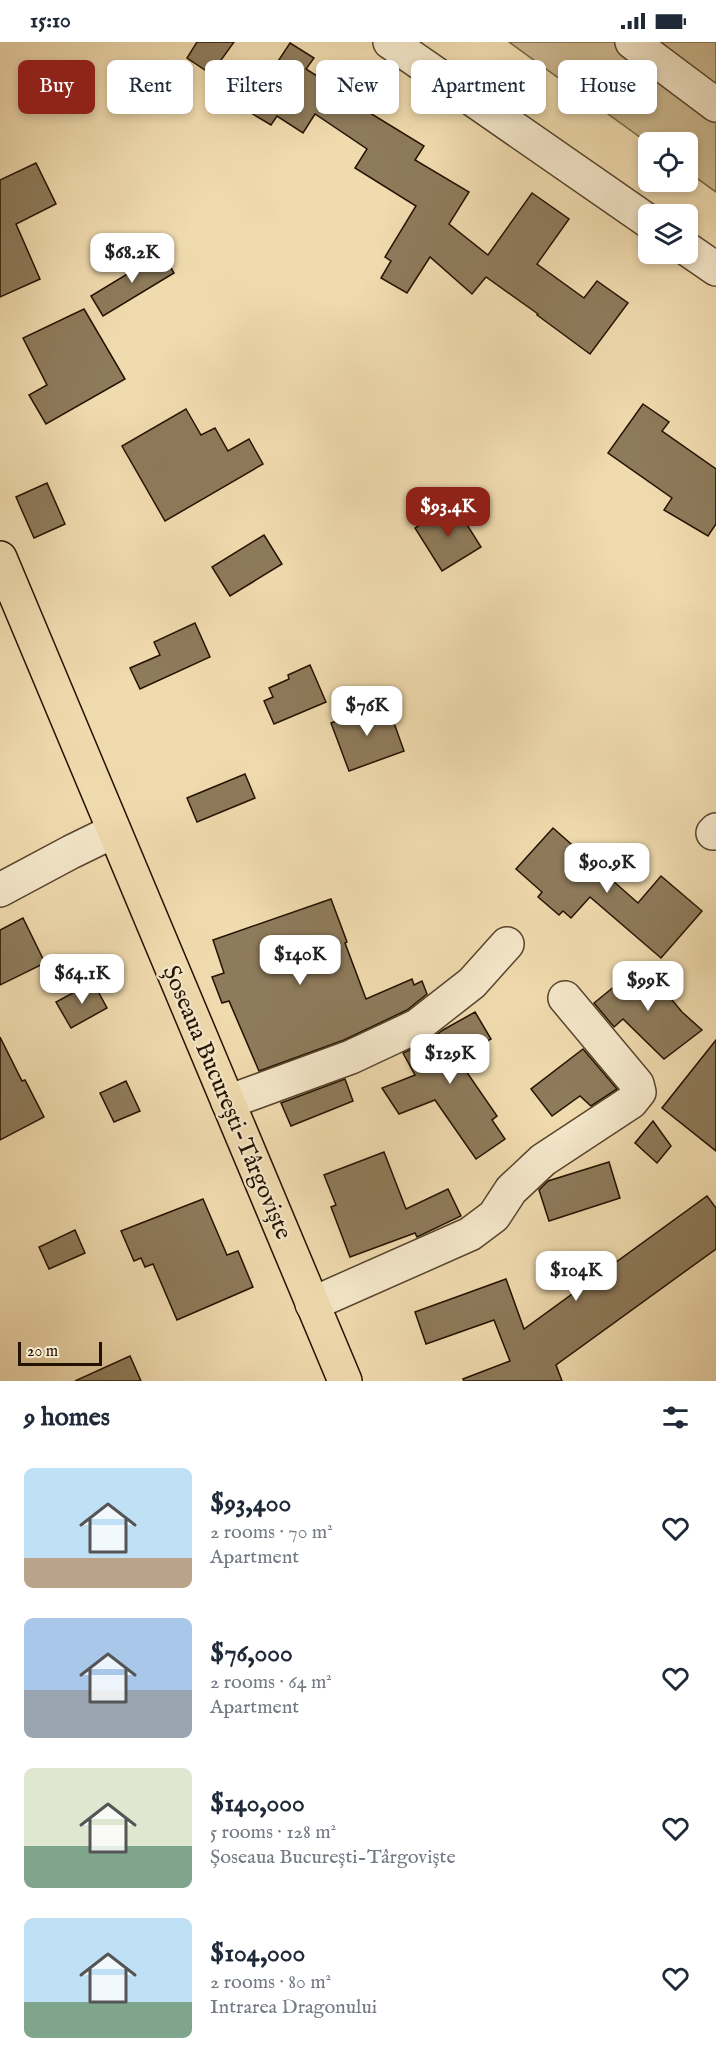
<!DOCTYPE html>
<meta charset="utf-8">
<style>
:root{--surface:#fff;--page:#f2f2f3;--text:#1f2937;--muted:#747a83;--accent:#8f2418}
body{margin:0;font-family:"IM FELL English",serif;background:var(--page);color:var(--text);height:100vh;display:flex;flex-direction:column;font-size:22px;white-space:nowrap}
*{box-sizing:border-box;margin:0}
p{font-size:20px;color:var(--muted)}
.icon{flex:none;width:33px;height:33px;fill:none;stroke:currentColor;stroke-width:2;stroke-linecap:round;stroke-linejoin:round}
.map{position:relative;height:1339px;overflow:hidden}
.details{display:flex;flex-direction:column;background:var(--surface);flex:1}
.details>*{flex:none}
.hud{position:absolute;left:18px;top:18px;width:681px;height:54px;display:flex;gap:12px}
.fabs{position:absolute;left:638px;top:90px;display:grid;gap:12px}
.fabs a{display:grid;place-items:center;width:60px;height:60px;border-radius:9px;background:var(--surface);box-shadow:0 3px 9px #0003;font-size:30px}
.scale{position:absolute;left:18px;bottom:15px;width:84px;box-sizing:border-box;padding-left:6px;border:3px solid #241200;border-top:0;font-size:16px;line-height:21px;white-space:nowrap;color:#241200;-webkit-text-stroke:4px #f5e8cb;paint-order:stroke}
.price{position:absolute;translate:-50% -51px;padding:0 14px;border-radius:12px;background:#fff;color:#222;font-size:20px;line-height:39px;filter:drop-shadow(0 2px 3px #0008)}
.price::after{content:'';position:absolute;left:50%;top:36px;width:18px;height:14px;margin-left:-9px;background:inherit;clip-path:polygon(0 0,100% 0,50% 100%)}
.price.on{background:var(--accent);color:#fff}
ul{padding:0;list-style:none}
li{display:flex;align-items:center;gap:18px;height:150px;padding:0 24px}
li span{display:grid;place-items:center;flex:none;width:168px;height:120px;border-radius:9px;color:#555}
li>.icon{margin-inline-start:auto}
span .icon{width:72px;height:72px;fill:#fffc;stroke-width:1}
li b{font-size:26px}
h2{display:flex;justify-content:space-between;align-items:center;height:72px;padding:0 24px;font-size:26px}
.pill{padding:0 21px;border-radius:9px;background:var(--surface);box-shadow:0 3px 9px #0003;font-size:21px;line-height:54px}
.pill.on{background:var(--accent);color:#fff}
.status{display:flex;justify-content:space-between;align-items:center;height:42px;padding:0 30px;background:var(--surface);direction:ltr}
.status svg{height:16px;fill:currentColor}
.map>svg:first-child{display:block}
</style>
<div class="status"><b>15:10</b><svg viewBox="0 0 49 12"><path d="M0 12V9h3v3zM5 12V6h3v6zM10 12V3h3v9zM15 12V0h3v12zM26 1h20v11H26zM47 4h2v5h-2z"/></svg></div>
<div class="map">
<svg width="716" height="1339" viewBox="0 0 716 1339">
<rect width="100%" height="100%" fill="#f0dbaf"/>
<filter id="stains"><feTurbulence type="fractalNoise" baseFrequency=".00333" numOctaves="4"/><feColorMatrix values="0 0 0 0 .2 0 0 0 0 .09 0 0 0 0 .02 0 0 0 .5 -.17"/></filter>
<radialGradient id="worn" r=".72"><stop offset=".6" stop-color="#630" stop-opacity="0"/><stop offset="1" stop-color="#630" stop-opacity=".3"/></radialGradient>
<path fill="#cdb991" stroke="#786648" stroke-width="1.5" d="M509 0H716V150L687 129V100L648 101Z"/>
<g fill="#8e7b5b" stroke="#241200" stroke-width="1.5">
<path d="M197 0H234L211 32 187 16Z"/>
<path d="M290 1 314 16 306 27 348 54 350 50 355 54 366 39 385 51 370 71 424 104 415 118 469 150 449 182 488 213 532 151 569 177 537 222 584 256 597 239 628 261 590 312 537 273 538 272 486 235 472 252 430 215 407 251 381 236 391 219 385 215 416 164 355 126 367 107 315 72 303 91 277 74 271 83 246 68Z"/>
<path d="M36 121 56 162 16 182 40 237 0 255V138Z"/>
<path d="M162 211 174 231 103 274 91 254Z"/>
<path d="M84 267 125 337 46 382 29 353 47 343 23 296Z"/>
<path d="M643 362 669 380 662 389 716 427V482L708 494 664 468 672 456 608 411Z"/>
<path d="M186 367 201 393 215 386 228 409 249 397 263 422 165 479 122 404Z"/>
<path d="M47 441 65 482 34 496 16 455Z"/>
<path d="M454 462 481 505 442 529 415 486Z"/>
<path d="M264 493 282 522 230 554 212 525Z"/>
<path d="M195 581 210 615 140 647 130 626 160 613 154 600Z"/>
<path d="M310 623 326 660 274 682 264 659 273 655 269 646 289 637 288 633Z"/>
<path d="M380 663 383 669 389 667 404 709 349 729 331 681Z"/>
<path d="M245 732 255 756 197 780 187 756Z"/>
<path d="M553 786 638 861 661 834 702 869 661 916 590 855 571 876 563 869 559 873 538 855 542 850 516 827Z"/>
<path d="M331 857 347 900 345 901 366 957 412 937 414 943 422 939 427 952 407 968 344 998 259 1029 229 959 222 961 212 935 224 931 213 898Z"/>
<path d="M23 876 45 921 0 943V888Z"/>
<path d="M642 922 682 970 702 988 664 1017 623 977 614 985 594 961Z"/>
<path d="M93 940 107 966 71 986 56 960Z"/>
<path d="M475 970 491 997 457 1016 497 1074 492 1078 505 1097 476 1117 435 1058 399 1072 382 1046 415 1033 403 1011 425 1001 443 988Z"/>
<path d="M0 995 22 1039 25 1038 44 1075 0 1098Z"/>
<path d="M716 998V1109L662 1066Z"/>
<path d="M583 1007 617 1047 591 1064 580 1054 552 1074 531 1047Z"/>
<path d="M345 1037 353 1059 291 1084 281 1061Z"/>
<path d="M126 1039 140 1069 114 1080 100 1051Z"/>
<path d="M653 1079 671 1104 657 1121 635 1101Z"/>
<path d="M384 1110 406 1167 448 1147 461 1174 417 1195 415 1191 350 1215 331 1165 336 1163 324 1133Z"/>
<path d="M609 1120 620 1156 549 1179 539 1148 548 1139Z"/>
<path d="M707 1154 716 1166V1207L556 1323 562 1339H464L463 1337 510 1319 494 1278 426 1302 415 1270 506 1237 524 1287Z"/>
<path d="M203 1157 227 1213 238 1209 253 1245 177 1278 153 1222 145 1225 141 1216 134 1219 121 1189Z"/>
<path d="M75 1188 85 1211 49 1227 39 1205Z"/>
<path d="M130 1314 141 1339H75Z"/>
</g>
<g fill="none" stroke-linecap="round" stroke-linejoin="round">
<g stroke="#57442c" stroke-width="36">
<g id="minor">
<path d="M390 0 648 179"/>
<path d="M632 0 716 63"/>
<path d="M687 207 716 227"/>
<path d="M713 791 716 788"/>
<path d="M0 848 71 810 114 789"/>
<path d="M228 1060 351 1015 417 984 472 941 507 902"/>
<path d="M312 1262 470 1192 494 1174 511 1148 543 1118 631 1060 639 1050 637 1042 565 956"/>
</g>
</g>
<g stroke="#241200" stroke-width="36">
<path id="major" d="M0 516 345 1339"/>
</g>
<use href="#minor" stroke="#f5e8cb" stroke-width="33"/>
<use href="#major" stroke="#f0dbaf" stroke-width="33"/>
</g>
<g text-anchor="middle" stroke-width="4.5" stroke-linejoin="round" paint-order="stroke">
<g font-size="24" fill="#241200" stroke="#f5e8cb">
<text transform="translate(228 1060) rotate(67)" y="8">Șoseaua București-Târgoviște</text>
</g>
</g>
<rect width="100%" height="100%" filter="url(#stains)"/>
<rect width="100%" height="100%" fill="url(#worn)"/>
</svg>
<div class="fabs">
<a><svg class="icon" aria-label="locate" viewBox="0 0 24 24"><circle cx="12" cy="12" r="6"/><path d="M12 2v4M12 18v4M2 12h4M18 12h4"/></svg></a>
<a><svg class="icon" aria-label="layers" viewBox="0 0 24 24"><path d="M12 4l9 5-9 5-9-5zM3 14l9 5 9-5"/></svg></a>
</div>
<div class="scale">20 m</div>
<b class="price" style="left:132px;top:242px">$68.2K</b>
<b class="price on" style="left:448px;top:496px">$93.4K</b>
<b class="price" style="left:367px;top:695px">$76K</b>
<b class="price" style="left:607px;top:852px">$90.9K</b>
<b class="price" style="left:300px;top:944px">$140K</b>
<b class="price" style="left:82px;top:963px">$64.1K</b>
<b class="price" style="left:648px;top:970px">$99K</b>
<b class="price" style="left:450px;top:1043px">$129K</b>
<b class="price" style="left:576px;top:1260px">$104K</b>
<div class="hud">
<a class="pill on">Buy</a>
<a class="pill">Rent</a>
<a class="pill">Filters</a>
<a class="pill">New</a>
<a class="pill">Apartment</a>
<a class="pill">House</a>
</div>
</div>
<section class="details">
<h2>9 homes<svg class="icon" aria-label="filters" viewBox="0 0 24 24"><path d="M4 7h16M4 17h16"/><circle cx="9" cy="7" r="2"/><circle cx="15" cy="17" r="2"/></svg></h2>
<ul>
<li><span style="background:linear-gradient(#bfe0f5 75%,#b9a48a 0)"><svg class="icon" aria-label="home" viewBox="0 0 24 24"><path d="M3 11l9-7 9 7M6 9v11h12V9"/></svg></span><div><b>$93,400</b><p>2 rooms · 70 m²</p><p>Apartment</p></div><svg class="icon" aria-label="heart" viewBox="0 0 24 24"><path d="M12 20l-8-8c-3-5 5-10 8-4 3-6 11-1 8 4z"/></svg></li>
<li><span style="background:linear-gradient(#a9c7e8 60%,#9aa5b1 0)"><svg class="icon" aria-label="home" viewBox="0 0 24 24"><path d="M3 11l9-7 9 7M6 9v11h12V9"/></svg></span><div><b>$76,000</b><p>2 rooms · 64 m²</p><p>Apartment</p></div><svg class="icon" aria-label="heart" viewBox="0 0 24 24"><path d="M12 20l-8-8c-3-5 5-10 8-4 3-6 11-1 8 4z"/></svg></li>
<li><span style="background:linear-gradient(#dfe7d0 65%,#7fa58c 0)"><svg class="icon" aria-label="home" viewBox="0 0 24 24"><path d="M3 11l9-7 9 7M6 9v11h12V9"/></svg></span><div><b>$140,000</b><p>5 rooms · 128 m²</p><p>Șoseaua București-Târgoviște</p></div><svg class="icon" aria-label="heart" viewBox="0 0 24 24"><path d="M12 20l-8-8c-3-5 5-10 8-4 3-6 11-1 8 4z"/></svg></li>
<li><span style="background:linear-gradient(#bfe0f5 70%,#7fa58c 0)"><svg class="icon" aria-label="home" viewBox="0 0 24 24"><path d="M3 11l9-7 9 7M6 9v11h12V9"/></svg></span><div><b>$104,000</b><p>2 rooms · 80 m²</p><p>Intrarea Dragonului</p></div><svg class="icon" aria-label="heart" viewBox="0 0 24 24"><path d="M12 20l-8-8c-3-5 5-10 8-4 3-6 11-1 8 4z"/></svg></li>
</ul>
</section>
